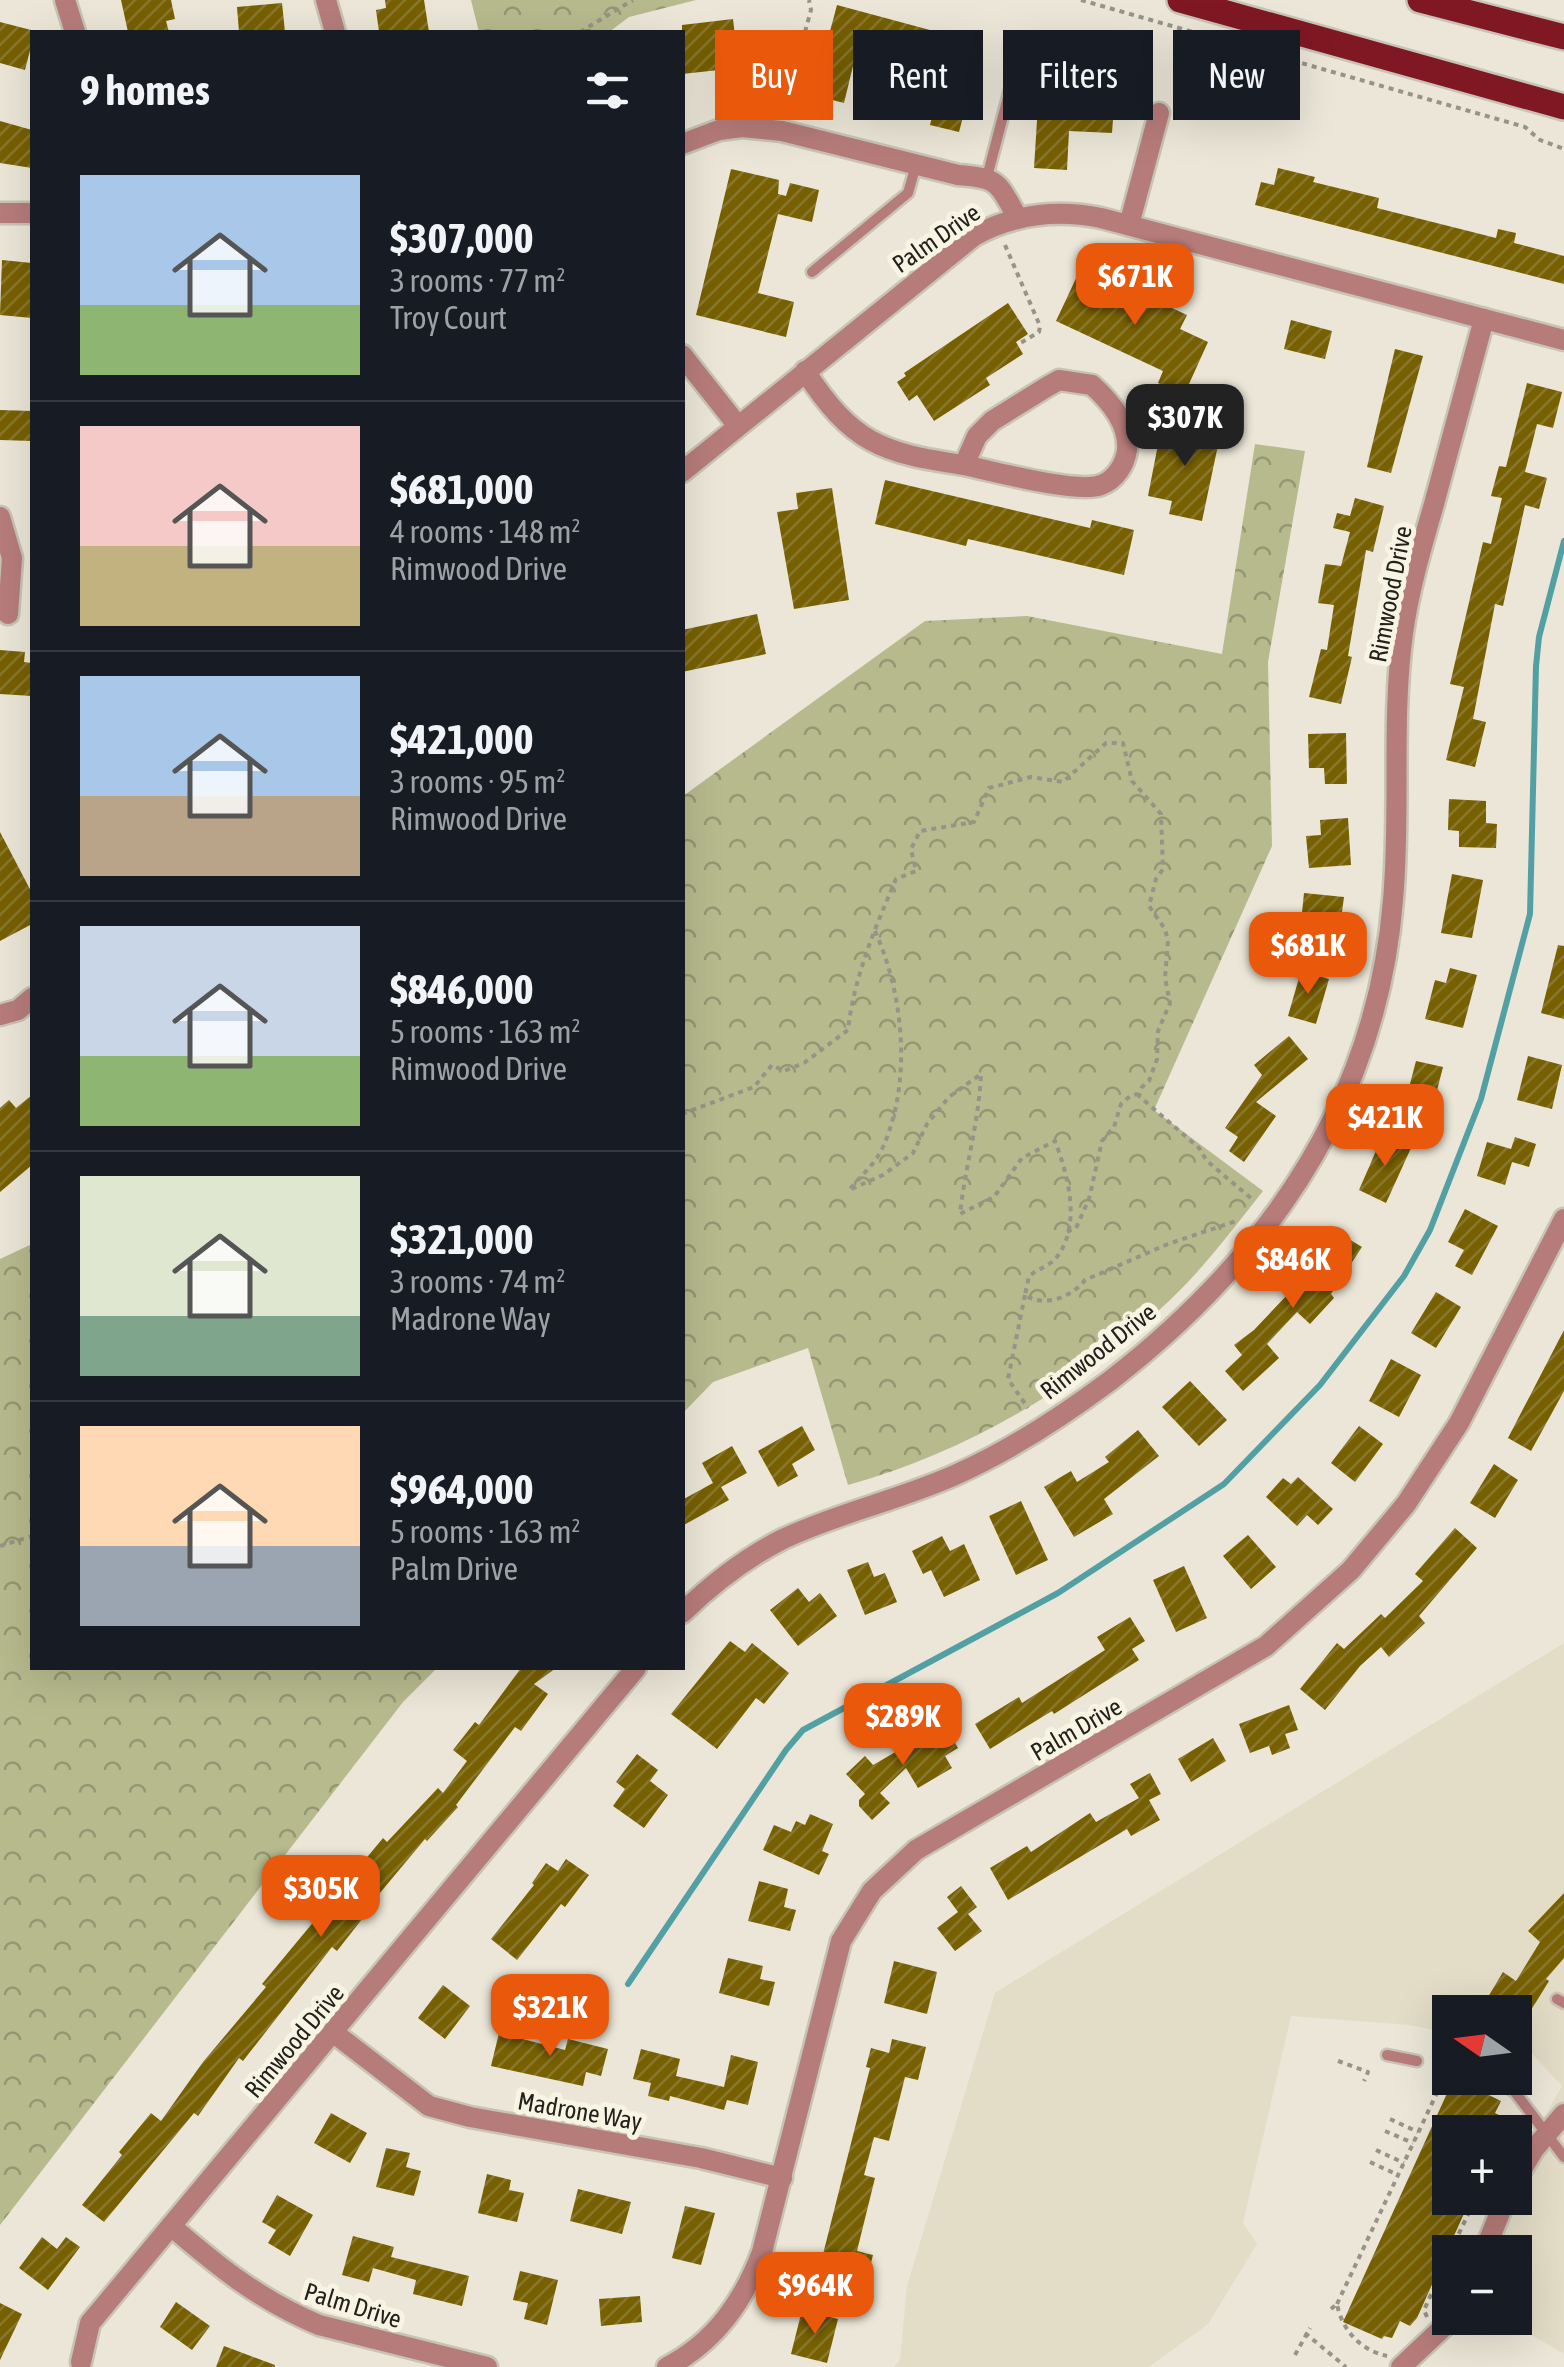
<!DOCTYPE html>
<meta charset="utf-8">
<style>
:root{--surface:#171b24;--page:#242831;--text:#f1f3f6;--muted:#9ea1a6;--line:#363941;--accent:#ea580c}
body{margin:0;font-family:"Asap Condensed",sans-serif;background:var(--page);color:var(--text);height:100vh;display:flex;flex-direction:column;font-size:38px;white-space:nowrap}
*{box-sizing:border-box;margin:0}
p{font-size:32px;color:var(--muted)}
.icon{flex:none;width:55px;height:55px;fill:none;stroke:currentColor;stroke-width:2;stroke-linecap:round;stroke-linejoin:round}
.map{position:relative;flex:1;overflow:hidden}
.side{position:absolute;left:30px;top:30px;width:655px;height:1640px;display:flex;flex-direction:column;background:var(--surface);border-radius:0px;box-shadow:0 10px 40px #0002}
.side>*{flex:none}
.guide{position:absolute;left:715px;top:30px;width:698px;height:90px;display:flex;gap:20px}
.needle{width:65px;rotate:284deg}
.tools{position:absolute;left:1432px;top:1995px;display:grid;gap:20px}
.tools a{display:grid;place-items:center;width:100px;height:100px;border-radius:0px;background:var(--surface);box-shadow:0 10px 40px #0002;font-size:50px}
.price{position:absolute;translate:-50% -85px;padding:0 22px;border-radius:20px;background:var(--accent);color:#fff;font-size:32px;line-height:65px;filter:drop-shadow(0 2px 5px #0008)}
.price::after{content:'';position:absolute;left:50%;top:60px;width:30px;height:22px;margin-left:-15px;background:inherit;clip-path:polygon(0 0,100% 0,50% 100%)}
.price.active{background:#222;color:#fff}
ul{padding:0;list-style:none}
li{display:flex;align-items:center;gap:30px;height:250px;padding:0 50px}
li+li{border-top:2px solid var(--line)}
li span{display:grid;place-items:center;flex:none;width:280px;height:200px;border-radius:0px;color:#555}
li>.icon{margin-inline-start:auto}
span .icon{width:120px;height:120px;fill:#fffc;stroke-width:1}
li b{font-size:42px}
h2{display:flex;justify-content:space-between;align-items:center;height:120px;padding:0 50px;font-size:42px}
.pill{padding:0 35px;border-radius:0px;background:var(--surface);box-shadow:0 10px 40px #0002;font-size:35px;line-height:90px}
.pill.active{background:var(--accent);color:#fff}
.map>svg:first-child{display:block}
</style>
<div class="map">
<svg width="1564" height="2367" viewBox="0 0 1564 2367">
<defs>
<pattern id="park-crowns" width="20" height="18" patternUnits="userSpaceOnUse" patternTransform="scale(2.5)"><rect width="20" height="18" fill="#b7ba8d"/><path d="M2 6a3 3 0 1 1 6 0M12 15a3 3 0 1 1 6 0" fill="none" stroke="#949772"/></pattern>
<pattern id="building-hatch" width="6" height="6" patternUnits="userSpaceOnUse" patternTransform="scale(2.5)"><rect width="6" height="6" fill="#776000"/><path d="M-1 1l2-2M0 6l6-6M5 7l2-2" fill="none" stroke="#88772f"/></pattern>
</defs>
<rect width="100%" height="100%" fill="#ebe6d7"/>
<path fill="#e3dcc6" d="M1564 1643V2354L1502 2318H1515V2252H1477L1515 2198V2168L1562 2086 1526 2047 1515 2045V2012H1450V2033L1409 2025 1291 2016 1243 2223 1257 2244 1208 2324 1149 2367H894L900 2360 907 2286 995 1993Z"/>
<g fill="url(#park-crowns)">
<path d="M471 0H696L629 17 609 32H479Z"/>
<path d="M1255 444 1305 451 1268 662 1272 846 1154 1110 1263 1191C1233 1229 1204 1268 1169 1301 1079 1386 967 1452 848 1485L808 1348 713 1382 683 1413V796L925 621 1027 616 1222 654Z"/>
<path d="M32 1244V1668H437L403 1702 0 2225V1259Z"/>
</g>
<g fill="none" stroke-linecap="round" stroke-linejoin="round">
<path stroke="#53a0a4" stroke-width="6" d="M628 1984 786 1750 803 1730 1058 1593 1224 1484 1320 1385 1404 1276 1430 1230 1481 1099 1530 914 1536 666 1539 637 1564 541"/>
</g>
<g fill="url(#building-hatch)">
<path d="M121 0H171L175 19 166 21 169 32H128Z"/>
<path d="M385 0H424L429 32H379L376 10 386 8Z"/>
<path d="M282 3 285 32H239L237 7Z"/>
<path d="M837 5 982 44 959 132 930 125 939 89 853 66 844 103 813 95Z"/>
<path d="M733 19 737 53 785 55 783 93 746 91 747 67 682 74V25Z"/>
<path d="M0 22 35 31 25 70 0 63Z"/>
<path d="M1040 73 1116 78 1112 133 1069 131 1067 170 1034 168Z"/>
<path d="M0 121 32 130V168L0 163Z"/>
<path d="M1278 168 1315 177 1313 182 1379 198 1377 208 1496 238 1498 229 1516 233 1514 243 1564 256V284L1255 205 1261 182 1274 185Z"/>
<path d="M731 169 779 180 778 194 786 196 790 183 819 190 812 222 778 214 758 293 794 302 786 337 696 315Z"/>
<path d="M2 260 32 263V318L0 315Z"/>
<path d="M1079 272 1113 288 1116 282 1187 315 1180 329 1208 342 1184 395 1158 383 1163 371 1056 321Z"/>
<path d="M1008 303 1028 334 1016 342 1023 354 986 378 990 385 934 421 917 395 909 401 897 382 906 376 904 373Z"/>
<path d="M1291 320 1332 331 1325 359 1284 349Z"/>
<path d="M1395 349 1423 356 1391 473 1367 467Z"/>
<path d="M1527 383 1562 392 1553 428 1537 424 1525 472 1547 478 1539 509 1525 505 1503 606 1495 604 1473 719 1486 722 1475 767 1446 760 1464 687 1450 684 1483 542 1491 544 1502 498 1491 496 1499 466 1506 467Z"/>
<path d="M0 410 32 411V441L0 440Z"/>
<path d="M1179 422 1221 431 1202 521 1169 514 1172 501 1148 496 1161 429 1177 433Z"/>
<path d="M885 480 1090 528 1092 520 1134 530 1124 575 968 539 966 546 875 524Z"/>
<path d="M832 488 849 600 794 609 777 512 798 509 796 493Z"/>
<path d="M1355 498 1384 506 1373 552 1366 550 1348 656 1352 657 1341 704 1309 697 1321 649 1327 650 1334 605 1318 603 1325 564 1341 566 1350 532 1333 528 1337 513 1350 516Z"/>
<path d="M757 614 766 654 682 672V630Z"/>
<path d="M0 650 25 652 24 662 32 663V696L0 694Z"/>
<path d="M1346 733 1347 784H1325L1324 768H1309L1308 734Z"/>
<path d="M1449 799 1486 801V823L1497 824 1496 848 1459 847V831L1448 830Z"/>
<path d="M1348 818 1351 865 1309 868 1306 836 1321 835 1320 820Z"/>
<path d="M0 832 32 893V924L0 941Z"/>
<path d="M1452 874 1483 880 1472 938 1441 933Z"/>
<path d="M1304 893 1344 897 1340 927 1328 926 1326 944 1299 942Z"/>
<path d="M1558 945 1564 946V1019L1541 1013Z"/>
<path d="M1450 968 1477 975 1463 1028 1425 1019 1435 980 1446 983Z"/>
<path d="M1301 971 1329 979 1316 1024 1288 1016Z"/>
<path d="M1289 1036 1308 1059 1256 1102 1276 1116 1244 1162 1229 1151 1238 1137 1225 1128 1262 1075 1254 1065Z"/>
<path d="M1528 1056 1562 1065 1552 1109 1517 1100Z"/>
<path d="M1416 1061 1443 1067 1432 1110 1405 1103Z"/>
<path d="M32 1095V1165L0 1192V1108L9 1100 16 1108Z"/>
<path d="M1383 1135 1411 1148 1386 1203 1359 1190Z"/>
<path d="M1515 1137 1536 1144 1529 1167 1512 1162 1505 1185 1477 1176 1487 1142 1511 1149Z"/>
<path d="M1465 1209 1498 1226 1472 1275 1455 1266 1464 1250 1448 1242Z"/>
<path d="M1339 1233 1362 1247 1331 1294 1334 1298 1310 1324 1297 1312 1267 1344 1279 1358 1243 1391 1225 1371 1242 1355 1234 1345 1254 1330 1308 1273 1311 1276Z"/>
<path d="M1436 1292 1461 1307 1436 1348 1411 1333Z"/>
<path d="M1564 1330V1391L1531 1451 1508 1438Z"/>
<path d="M1391 1359 1421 1375 1399 1417 1369 1401Z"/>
<path d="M1190 1381 1227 1420 1199 1446 1162 1407Z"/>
<path d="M802 1426 815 1450 792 1464 798 1476 778 1487 758 1451Z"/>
<path d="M1359 1426 1383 1444 1355 1482 1331 1463Z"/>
<path d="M1138 1430 1159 1456 1104 1499 1113 1514 1074 1537 1044 1487 1071 1471 1077 1482 1109 1462 1105 1457Z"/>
<path d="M732 1446 747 1473 721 1487 729 1500 682 1526V1500L713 1483 702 1463Z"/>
<path d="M1494 1464 1518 1480 1495 1518 1470 1503Z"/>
<path d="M1298 1477 1333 1509 1318 1525 1307 1515 1297 1526 1266 1497 1283 1478 1291 1484Z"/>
<path d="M1021 1501 1048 1560 1016 1575 989 1516Z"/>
<path d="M1455 1528 1477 1548 1419 1616 1425 1623 1389 1657 1381 1647 1360 1666 1325 1710 1300 1689 1337 1643 1344 1649 1381 1614 1385 1618 1423 1581 1415 1574Z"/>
<path d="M1248 1535 1276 1567 1251 1589 1223 1556Z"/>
<path d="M942 1536 950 1551 964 1544 980 1580 944 1597 931 1570 923 1574 912 1551Z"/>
<path d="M868 1562 874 1577 885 1573 897 1602 865 1615 847 1570Z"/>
<path d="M1184 1566 1207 1618 1176 1632 1153 1580Z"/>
<path d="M798 1588 809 1602 820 1593 837 1616 798 1646 770 1610Z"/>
<path d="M1130 1617 1145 1641 1132 1649 1139 1660 1054 1714 1052 1711 990 1749 975 1724 1019 1697 1022 1703 1105 1650 1097 1637Z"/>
<path d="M730 1641 745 1652 752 1643 789 1673 764 1704 756 1698 717 1749 671 1714Z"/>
<path d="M521 1668H556L534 1684 548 1694 521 1731 515 1727 456 1805 458 1807 427 1841 425 1839 364 1912 366 1914 337 1951 332 1947 243 2061 239 2058 198 2116 194 2113 104 2222 82 2205 122 2155 119 2152 151 2113 161 2121 203 2062 266 1987 262 1984 383 1838 387 1842 438 1788 443 1793 467 1761 453 1750 475 1722 479 1725Z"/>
<path d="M1289 1705 1298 1730 1285 1734 1290 1748 1272 1755 1269 1746 1250 1753 1239 1724Z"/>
<path d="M944 1724 958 1748 945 1756 952 1768 918 1788 906 1768 880 1793 890 1803 872 1820 859 1806V1800L865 1794 846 1774 865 1756 873 1765Z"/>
<path d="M1213 1738 1226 1761 1191 1782 1178 1759Z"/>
<path d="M637 1754 658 1770 650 1781 668 1795 644 1828 613 1806 625 1789 616 1782Z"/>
<path d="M1150 1773 1161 1794 1149 1800 1160 1820 1131 1836 1127 1829 1008 1900 990 1868 1027 1846 1031 1852 1090 1813 1096 1822 1139 1798 1130 1784Z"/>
<path d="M810 1814 833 1824 822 1851 829 1854 819 1875 763 1850 774 1825 791 1832 796 1821 805 1825Z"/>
<path d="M566 1859 589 1875 565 1907 561 1904 517 1960 491 1939 534 1885 532 1883 546 1863 558 1871Z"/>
<path d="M759 1881 788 1889 784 1907 796 1910 790 1931 748 1921Z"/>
<path d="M961 1886 977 1907 968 1914 982 1931 955 1951 937 1928 958 1912 947 1897Z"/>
<path d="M1564 1893V1958L1546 1979 1549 1981 1515 2036V2012H1479L1503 1972 1516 1981 1540 1942 1528 1931Z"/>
<path d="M728 1958 763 1966 760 1979 775 1982 769 2006 719 1993Z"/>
<path d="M894 1961 937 1972 927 2014 884 2003Z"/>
<path d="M443 1985 470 2006 445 2039 418 2018Z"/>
<path d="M499 2033 565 2050 568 2039 608 2049 601 2076 586 2072 583 2086 491 2066Z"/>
<path d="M892 2039 926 2047 918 2080 905 2077 889 2141 874 2137 864 2175 875 2178 857 2251 873 2255 864 2290 817 2278 870 2068 866 2067 871 2048 889 2053Z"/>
<path d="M641 2049 680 2059 676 2076 724 2087 731 2055 758 2062 748 2105 727 2100 724 2110 670 2096 669 2101 648 2096 651 2083 633 2079Z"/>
<path d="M1454 2078 1501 2101 1495 2113 1505 2118 1498 2132H1450V2198H1471L1417 2318 1410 2326 1400 2321 1392 2338 1384 2336 1382 2339 1343 2322Z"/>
<path d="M331 2113 367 2133 350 2163 314 2143Z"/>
<path d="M386 2148 410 2153 406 2167 421 2171 414 2196 376 2187Z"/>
<path d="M487 2174 511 2180 509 2190 524 2193 517 2222 478 2213Z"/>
<path d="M578 2189 631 2202 622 2234 570 2221Z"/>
<path d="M277 2195 313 2215 290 2256 268 2243 276 2230 262 2222Z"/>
<path d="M685 2206 715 2213 701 2265 672 2258Z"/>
<path d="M353 2236 394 2247 391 2257 469 2276 462 2306 413 2294 416 2280 373 2268 369 2282 342 2275Z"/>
<path d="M42 2237 57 2249 66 2237 80 2247 48 2290 19 2268Z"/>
<path d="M520 2271 558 2280 547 2325 524 2319 528 2303 513 2300Z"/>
<path d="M640 2296 642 2322 601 2326 599 2299Z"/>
<path d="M176 2302 210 2326 192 2350 160 2327Z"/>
<path d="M0 2303 22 2314 0 2360Z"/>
<path d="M802 2310 838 2319 827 2363 791 2354Z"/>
<path d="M224 2346 275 2365V2367H216Z"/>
</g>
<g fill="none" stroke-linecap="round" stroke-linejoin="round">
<g stroke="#c7c3b5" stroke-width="15">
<g id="lane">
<path d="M987 177 1022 44"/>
<path d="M812 272 908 193 916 165"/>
<path d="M1557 1999 1564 2003"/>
<path d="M1387 2055 1417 2061"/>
<path d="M1493 2078 1515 2092 1564 2157"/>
</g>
</g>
<g stroke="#c7c3b5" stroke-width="25">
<g id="street">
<path d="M65 0 75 32"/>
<path d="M326 0 335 32"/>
<path d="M682 144 719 130 742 127 782 131 958 175C1001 178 997 183 1018 218"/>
<path d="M0 213H32"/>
<path d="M1129 225 1159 113"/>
<path d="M682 355 738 426"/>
<path d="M805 371C852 443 881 453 964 465L977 436 992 421 1045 388 1059 380 1092 385C1110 401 1129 424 1127 450 1125 465 1115 480 1101 485 1076 494 993 471 964 465"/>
<path d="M682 472 974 236C1014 214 1056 209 1101 218L1564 340"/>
<path d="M0 517 12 558 8 614"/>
<path d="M0 1015 18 1010 32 998"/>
<path d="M682 1613C711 1585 747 1557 783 1539 838 1513 899 1500 955 1475 1009 1451 1063 1416 1111 1380 1268 1258 1377 1101 1393 900 1401 811 1391 721 1403 633 1409 589 1422 546 1434 504 1451 442 1468 380 1484 319"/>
<path d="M334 2033 429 2106 470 2117 701 2158 782 2178"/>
<path d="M1515 2181 1534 2149 1564 2114"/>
<path d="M171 2226C220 2268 258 2299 319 2325L487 2367"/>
<path d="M1484 2252 1506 2198"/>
<path d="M81 2362 90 2323 636 1668"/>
<path d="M667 2367C715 2342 743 2302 762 2252L841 1941 872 1891 916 1850 1266 1646 1351 1570 1406 1504 1459 1423 1564 1219"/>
<path d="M1401 2367 1453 2318"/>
</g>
</g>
<g stroke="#c7c3b5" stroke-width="30">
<g id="primary">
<path d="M1180 0 1564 107"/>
<path d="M1420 0 1564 37"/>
</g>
</g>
<g stroke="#969388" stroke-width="4" stroke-dasharray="5 5" stroke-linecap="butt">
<path d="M1081 0 1525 127 1540 140 1564 149"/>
<path d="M580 32 633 0"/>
<path d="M784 109 811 10 809 0"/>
<path d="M1005 245 1040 326 1039 332 1017 345"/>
<path d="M875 931C904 996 912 1081 883 1147 876 1163 860 1177 849 1190L883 1175 913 1153 927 1124 949 1097 981 1074C979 1122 965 1167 960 1214L994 1197 1022 1158 1055 1141C1068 1175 1082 1226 1056 1258 1049 1266 1038 1269 1029 1276L1025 1295C1044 1308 1072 1297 1085 1280L1168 1244 1236 1221"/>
<path d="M682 1114 754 1087 772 1065 784 1071 804 1063 848 1030C854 977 875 928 896 879L916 871 911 849 920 831 974 822 989 788 1031 777 1063 782 1106 743H1123L1132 781 1161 814 1163 869 1156 879 1149 906 1165 929 1168 941 1165 978 1170 1003 1158 1031 1157 1059 1149 1081 1142 1087 1139 1096 1199 1148 1207 1161 1253 1200"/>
<path d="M1067 1232 1076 1228 1089 1199 1102 1141 1114 1127 1121 1104 1130 1096 1138 1094"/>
<path d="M1025 1295 1008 1379 1028 1408"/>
<path d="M0 1546 32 1536"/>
<path d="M1338 2061 1368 2072 1364 2081"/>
<path d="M1390 2119 1418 2132"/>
<path d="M1385 2131 1413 2143"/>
<path d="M1376 2150 1404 2163"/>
<path d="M1370 2162 1398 2175"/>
<path d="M1450 2252 1476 2198"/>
<path d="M1337 2304 1445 2076"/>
<path d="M1331 2309 1337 2304C1342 2330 1360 2350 1387 2356"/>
<path d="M1427 2317 1424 2310 1450 2253"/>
<path d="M1305 2333 1346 2367"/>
<path d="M1295 2355 1310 2328"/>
</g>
<use href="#lane" stroke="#b67c7a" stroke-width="10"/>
<use href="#street" stroke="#b67c7a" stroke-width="20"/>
<use href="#primary" stroke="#7f1823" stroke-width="25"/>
</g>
<g text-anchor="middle" stroke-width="10" stroke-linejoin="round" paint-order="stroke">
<g font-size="25" fill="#23211c" stroke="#f8f4e4">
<text transform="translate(936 238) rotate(-35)" y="9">Palm Drive</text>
<text transform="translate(1390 594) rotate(-79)" y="9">Rimwood Drive</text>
<text transform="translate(1098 1351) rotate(-38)" y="9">Rimwood Drive</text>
<text transform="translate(1076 1729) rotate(-30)" y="9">Palm Drive</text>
<text transform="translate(294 2041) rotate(-50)" y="9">Rimwood Drive</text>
<text transform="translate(580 2111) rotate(10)" y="9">Madrone Way</text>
<text transform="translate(353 2305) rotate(17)" y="9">Palm Drive</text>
</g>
</g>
</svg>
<div class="tools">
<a><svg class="needle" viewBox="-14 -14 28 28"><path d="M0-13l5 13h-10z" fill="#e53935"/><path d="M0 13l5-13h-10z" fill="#9ea1a6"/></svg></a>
<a>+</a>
<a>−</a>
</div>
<b class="price" style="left:1135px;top:328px">$671K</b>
<b class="price active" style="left:1185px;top:469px">$307K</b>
<b class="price" style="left:1308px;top:997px">$681K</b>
<b class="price" style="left:1385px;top:1169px">$421K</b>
<b class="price" style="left:1293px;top:1311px">$846K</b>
<b class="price" style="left:903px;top:1768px">$289K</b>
<b class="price" style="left:321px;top:1940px">$305K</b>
<b class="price" style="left:550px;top:2059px">$321K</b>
<b class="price" style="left:815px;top:2337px">$964K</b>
<div class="guide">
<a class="pill active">Buy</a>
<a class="pill">Rent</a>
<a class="pill">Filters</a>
<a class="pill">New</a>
</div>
<section class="side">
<h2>9 homes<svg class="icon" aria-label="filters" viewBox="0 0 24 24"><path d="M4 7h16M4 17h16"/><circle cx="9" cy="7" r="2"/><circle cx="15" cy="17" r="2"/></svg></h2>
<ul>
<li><span style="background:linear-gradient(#a9c7e8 65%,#8fb573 0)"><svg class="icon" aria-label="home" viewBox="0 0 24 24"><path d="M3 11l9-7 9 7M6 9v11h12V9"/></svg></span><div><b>$307,000</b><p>3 rooms · 77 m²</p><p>Troy Court</p></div></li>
<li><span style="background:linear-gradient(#f6c9c9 60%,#c2b280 0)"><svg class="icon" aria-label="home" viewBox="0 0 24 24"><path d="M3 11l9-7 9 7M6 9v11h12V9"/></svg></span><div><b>$681,000</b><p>4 rooms · 148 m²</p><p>Rimwood Drive</p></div></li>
<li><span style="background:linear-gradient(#a9c7e8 60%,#b9a48a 0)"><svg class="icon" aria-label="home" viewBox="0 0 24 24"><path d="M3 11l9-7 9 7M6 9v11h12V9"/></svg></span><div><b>$421,000</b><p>3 rooms · 95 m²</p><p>Rimwood Drive</p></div></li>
<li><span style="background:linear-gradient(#c9d6e8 65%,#8fb573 0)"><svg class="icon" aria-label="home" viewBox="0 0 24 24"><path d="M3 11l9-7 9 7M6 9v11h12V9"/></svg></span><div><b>$846,000</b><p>5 rooms · 163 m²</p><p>Rimwood Drive</p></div></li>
<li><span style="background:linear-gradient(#dfe7d0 70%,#7fa58c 0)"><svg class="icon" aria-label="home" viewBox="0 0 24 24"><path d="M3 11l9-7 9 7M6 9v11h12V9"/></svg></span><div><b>$321,000</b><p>3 rooms · 74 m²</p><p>Madrone Way</p></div></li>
<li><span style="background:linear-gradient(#ffd9b3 60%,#9aa5b1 0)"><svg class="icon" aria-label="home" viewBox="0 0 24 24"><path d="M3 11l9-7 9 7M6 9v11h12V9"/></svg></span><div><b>$964,000</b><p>5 rooms · 163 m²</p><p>Palm Drive</p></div></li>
</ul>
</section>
</div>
